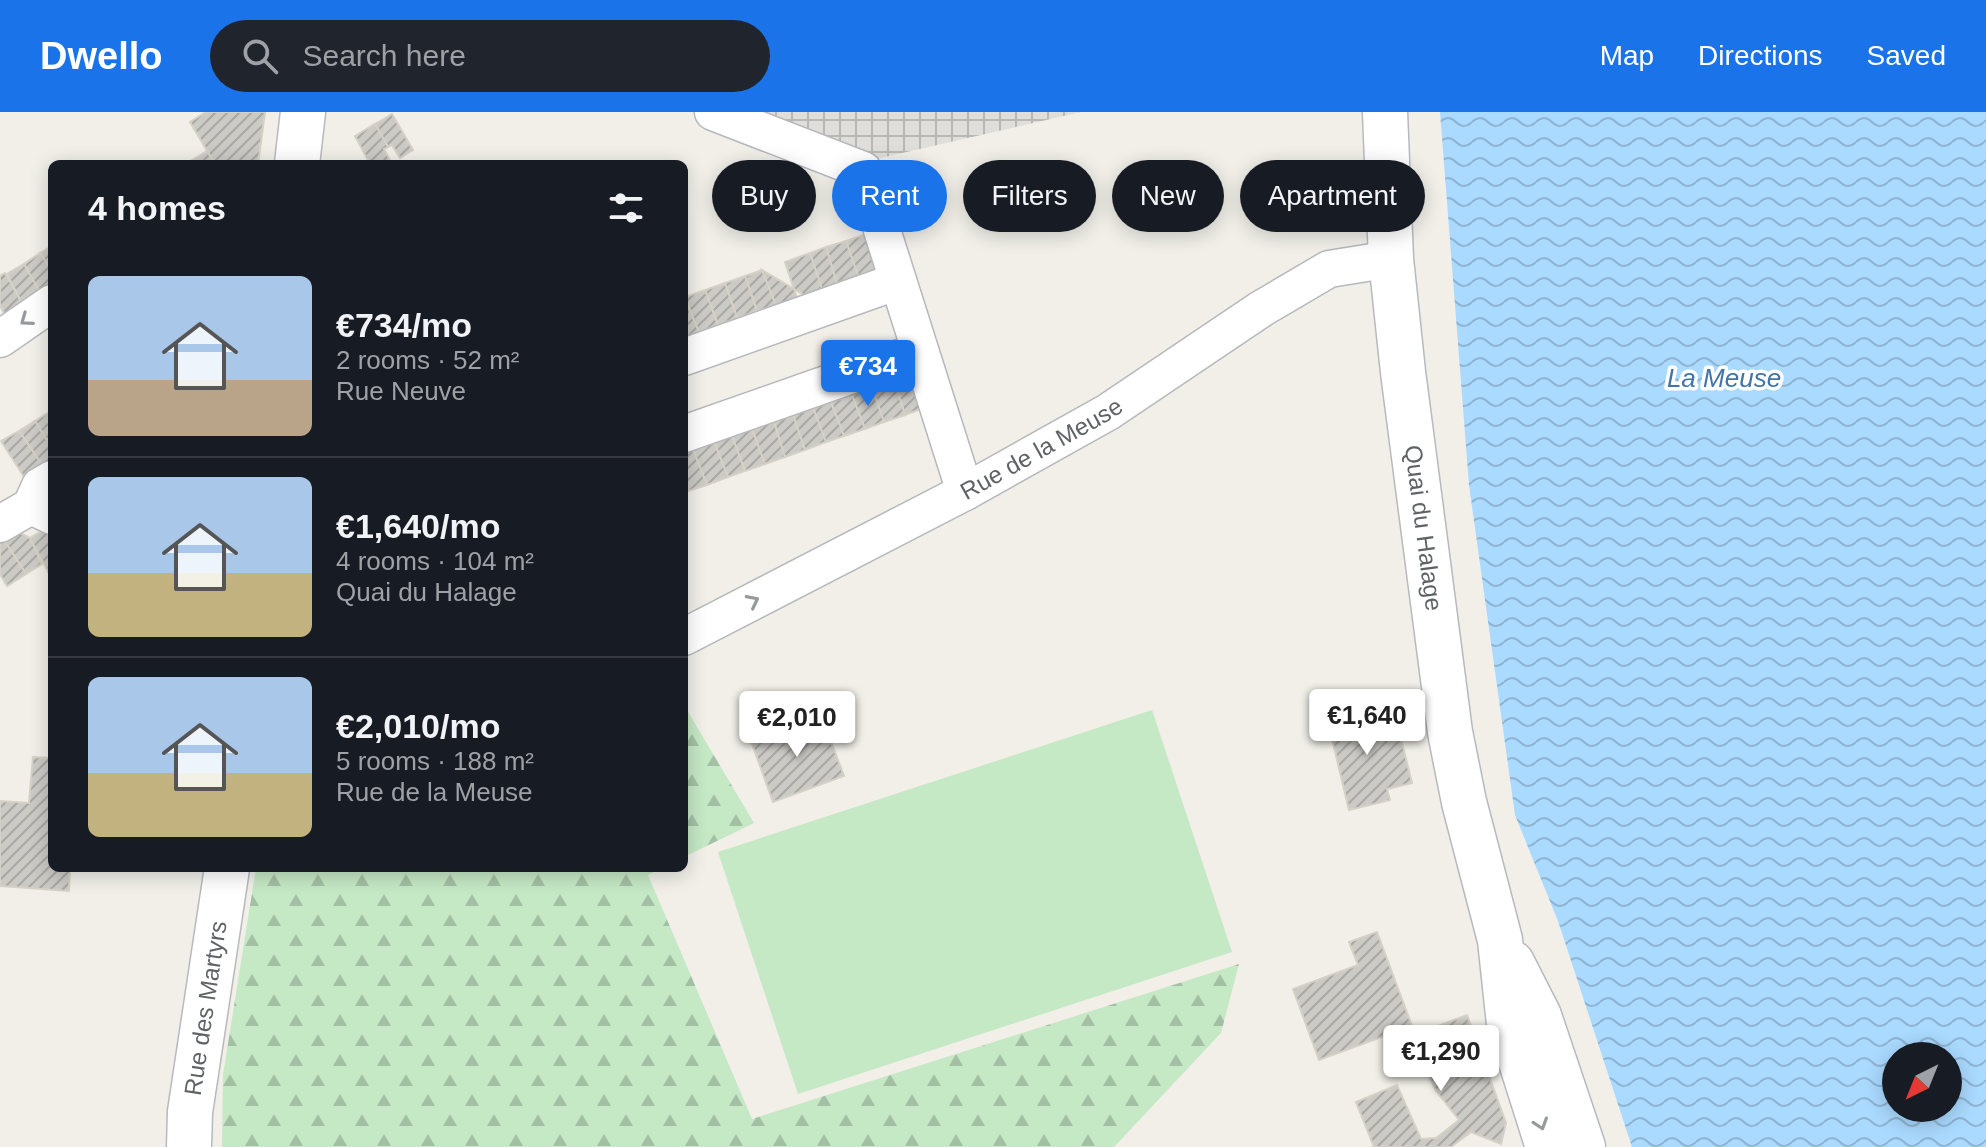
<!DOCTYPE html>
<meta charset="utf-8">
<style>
:root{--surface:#171b24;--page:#20242c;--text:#f1f3f6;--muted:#9ea1a6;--line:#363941;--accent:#1a73e8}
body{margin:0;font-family:Helvetica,sans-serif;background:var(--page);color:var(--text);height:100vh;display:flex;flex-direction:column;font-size:30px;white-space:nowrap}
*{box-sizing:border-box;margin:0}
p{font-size:26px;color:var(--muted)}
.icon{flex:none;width:44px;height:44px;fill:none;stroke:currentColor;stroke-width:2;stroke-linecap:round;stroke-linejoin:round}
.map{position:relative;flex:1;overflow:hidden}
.details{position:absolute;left:48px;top:48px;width:640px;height:712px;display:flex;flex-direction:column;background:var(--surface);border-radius:12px;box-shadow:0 4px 20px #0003}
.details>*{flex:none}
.hud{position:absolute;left:712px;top:48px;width:760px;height:72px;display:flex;gap:16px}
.needle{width:52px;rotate:223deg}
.controls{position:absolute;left:1882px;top:930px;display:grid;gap:16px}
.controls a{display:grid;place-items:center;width:80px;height:80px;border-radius:50%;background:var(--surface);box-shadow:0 4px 20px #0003;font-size:40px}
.price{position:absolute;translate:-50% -68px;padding:0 18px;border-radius:8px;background:#fff;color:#222;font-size:26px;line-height:52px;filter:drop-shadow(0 2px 4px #0008)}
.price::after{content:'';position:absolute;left:50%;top:48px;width:24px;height:18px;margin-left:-12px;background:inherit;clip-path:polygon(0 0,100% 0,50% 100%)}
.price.current{background:var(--accent);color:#fff}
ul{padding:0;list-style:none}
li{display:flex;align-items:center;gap:24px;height:200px;padding:0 40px}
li+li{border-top:2px solid var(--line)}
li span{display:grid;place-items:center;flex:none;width:224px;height:160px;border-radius:12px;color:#555}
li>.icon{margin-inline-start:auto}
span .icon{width:96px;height:96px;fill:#fffc;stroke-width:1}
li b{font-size:34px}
h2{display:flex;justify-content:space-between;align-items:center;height:96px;padding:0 40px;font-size:34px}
.pill{padding:0 28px;border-radius:36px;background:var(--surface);box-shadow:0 4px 20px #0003;font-size:28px;line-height:72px}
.pill.current{background:var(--accent);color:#fff}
header{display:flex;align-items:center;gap:48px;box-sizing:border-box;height:112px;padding:0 40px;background:var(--accent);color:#fff}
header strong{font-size:38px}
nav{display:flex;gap:44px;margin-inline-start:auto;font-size:28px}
.search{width:560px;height:72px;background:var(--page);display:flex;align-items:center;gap:20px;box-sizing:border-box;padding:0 28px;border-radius:44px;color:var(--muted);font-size:30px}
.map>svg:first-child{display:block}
</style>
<header>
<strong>Dwello</strong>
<div class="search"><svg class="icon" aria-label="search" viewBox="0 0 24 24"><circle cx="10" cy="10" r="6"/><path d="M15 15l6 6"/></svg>Search here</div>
<nav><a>Map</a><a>Directions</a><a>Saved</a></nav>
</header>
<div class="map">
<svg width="1986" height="1035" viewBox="0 0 1986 1035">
<defs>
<pattern id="industrial-grid" width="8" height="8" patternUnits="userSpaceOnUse" patternTransform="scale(2)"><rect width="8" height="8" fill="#e0deda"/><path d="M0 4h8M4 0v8" fill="none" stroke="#b9b8b5"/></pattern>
<pattern id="forest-firs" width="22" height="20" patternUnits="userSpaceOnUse" patternTransform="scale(2)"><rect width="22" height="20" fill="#c5e8c5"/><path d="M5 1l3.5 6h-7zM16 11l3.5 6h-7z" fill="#a3c0a4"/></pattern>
<pattern id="water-waves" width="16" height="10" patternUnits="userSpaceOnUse" patternTransform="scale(2)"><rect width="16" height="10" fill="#aadaff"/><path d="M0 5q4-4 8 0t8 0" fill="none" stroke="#8eb4d2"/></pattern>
<pattern id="building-hatch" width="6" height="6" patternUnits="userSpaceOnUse" patternTransform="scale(2)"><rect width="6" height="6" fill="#cccac5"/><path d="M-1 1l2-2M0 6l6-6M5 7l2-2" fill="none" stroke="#a9a8a4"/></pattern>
</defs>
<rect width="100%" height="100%" fill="#f1efe8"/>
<path fill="url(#industrial-grid)" d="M750 0H1081L876 47Z"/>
<g fill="url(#forest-firs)">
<path d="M684 593 754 711 684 745Z"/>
<path d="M256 756H661L648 763 752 1007 1239 852 1221 921 1114 1035H222L223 963Z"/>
</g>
<path fill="#c5e8c5" d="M1152 598 1232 840 798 982 718 740Z"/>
<path fill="url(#water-waves)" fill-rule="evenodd" d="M1440 0H1986V1035H1632L1558 809 1515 703 1469 373ZM1896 944H1948V996H1896Z"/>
<g fill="url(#building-hatch)" stroke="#d6d1c6" stroke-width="2">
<path d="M206 0H265L258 52H215L190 10Z"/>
<path d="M392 2 413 38 400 46 392 33 388 35 375 12Z"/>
<path d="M375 12 388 35 384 37 392 52H370L355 24Z"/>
<path d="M207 39 215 52H191L189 50Z"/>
<path d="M866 122 878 157 858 164 846 129Z"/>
<path d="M846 129 858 164 837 172 826 135Z"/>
<path d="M52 134V159L40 141Z"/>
<path d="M826 135 837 172 822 177 810 141Z"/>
<path d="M40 141 52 159V178L42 184 24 152Z"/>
<path d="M810 141 822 177 804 183 794 177 785 150Z"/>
<path d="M24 152 42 184 24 195 7 162Z"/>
<path d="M762 158 776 193 757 199 745 164Z"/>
<path d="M762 158 794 177 797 186 776 193Z"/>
<path d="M5 161 24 195 7 206 0 194V164Z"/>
<path d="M745 164 757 199 737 206 725 171Z"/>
<path d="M725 171 737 206 718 213 705 178Z"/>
<path d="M705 178 718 213 699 220 685 185Z"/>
<path d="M684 185 699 220 684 225Z"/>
<path d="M913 262 924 296 905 303 894 268Z"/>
<path d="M894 268 905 303 884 310 872 276Z"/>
<path d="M872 276 884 310 865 317 852 283Z"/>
<path d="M852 283 865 317 844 324 831 290Z"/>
<path d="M831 290 844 324 826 330 813 296Z"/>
<path d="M813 296 826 330 805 338 793 303Z"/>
<path d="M51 299 52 327H46L35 309Z"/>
<path d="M793 303 805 338 785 345 774 310Z"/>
<path d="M35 309 46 327H52V353L45 357 19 319Z"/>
<path d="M774 310 785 345 765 352 752 317Z"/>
<path d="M752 317 765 352 745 359 732 324Z"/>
<path d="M19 319 45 357 26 368 1 329Z"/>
<path d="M732 324 745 359 728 365 714 330Z"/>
<path d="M714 330 728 365 707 373 693 338Z"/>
<path d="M693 338 707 373 685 380 684 341Z"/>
<path d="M43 419 52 424 50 463 30 426Z"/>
<path d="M18 420 30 426 42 452 26 462 4 428Z"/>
<path d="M4 428 26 462 7 474 0 462V431Z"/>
<path d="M1367 592 1372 618 1397 611 1412 671 1387 677 1390 688 1349 698 1326 602Z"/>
<path d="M821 603 844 664 773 690 751 629Z"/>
<path d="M33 645 52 646V756H70L69 779 0 774V689L29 691Z"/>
<path d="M1377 820 1412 914 1319 948 1293 877 1358 853 1349 830Z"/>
<path d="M1467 903 1506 1011 1501 1032 1471 1020 1451 1035H1374L1356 990 1397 973 1421 1027 1436 1026 1459 1008 1436 979 1411 924Z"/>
</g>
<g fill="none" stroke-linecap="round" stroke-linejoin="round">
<g stroke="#b5b8bc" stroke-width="39">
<g id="street">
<path d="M713 0 863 58 965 380"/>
<path d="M0 227 52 191"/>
<path d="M684 245 898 169"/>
<path d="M684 322 920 239"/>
<path d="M31 394 40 374 52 367"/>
<path d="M0 412 31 394 52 404"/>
<path id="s1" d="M684 525 965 380 1108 300 1261 197 1329 157 1391 147"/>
</g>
</g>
<g stroke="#b6babf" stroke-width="47">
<g id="secondary">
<path id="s2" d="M1385 0 1391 147 1403 260 1450 620 1464 690 1500 828 1509 912 1548 1035"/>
<path d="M297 52 303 0"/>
<path d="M1512 851 1539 904 1583 1035"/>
<path id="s3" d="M189 1035 190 1000 227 756"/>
</g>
</g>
<use href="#street" stroke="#fff" stroke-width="36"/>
<use href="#secondary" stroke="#fff" stroke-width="44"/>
</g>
<defs><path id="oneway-chevron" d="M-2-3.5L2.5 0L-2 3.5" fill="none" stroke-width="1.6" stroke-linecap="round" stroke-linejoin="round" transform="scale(2)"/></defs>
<g stroke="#979a9d">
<use href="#oneway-chevron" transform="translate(26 208) rotate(144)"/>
<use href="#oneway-chevron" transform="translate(753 489) rotate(-27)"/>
<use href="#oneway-chevron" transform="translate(1541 1012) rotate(72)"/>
</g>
<g text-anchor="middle" stroke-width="7" stroke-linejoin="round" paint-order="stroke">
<g font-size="24" fill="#5f6368" stroke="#fff">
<text dy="8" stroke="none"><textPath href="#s1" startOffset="404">Rue de la Meuse</textPath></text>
<text dy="8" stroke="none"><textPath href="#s2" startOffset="418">Quai du Halage</textPath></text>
<text dy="8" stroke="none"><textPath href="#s3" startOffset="140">Rue des Martyrs</textPath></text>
</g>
<g font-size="26" font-style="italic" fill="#4174aa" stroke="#fff">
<text x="1724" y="275">La Meuse</text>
</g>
</g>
</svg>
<div class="controls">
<a><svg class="needle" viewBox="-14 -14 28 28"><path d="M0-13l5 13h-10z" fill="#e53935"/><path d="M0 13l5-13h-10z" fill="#9ea1a6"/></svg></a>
</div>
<b class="price current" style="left:868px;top:296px">€734</b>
<b class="price" style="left:1367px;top:645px">€1,640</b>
<b class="price" style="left:797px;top:647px">€2,010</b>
<b class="price" style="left:1441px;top:981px">€1,290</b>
<div class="hud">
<a class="pill">Buy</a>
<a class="pill current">Rent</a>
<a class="pill">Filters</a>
<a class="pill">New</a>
<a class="pill">Apartment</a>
</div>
<section class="details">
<h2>4 homes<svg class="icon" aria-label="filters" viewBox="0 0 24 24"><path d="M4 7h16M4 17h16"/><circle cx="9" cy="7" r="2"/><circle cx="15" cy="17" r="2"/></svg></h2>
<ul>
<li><span style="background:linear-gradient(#a9c7e8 65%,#b9a48a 0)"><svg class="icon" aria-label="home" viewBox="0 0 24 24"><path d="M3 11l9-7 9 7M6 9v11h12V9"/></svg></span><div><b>€734/mo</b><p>2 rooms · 52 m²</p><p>Rue Neuve</p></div></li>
<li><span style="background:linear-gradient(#a9c7e8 60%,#c2b280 0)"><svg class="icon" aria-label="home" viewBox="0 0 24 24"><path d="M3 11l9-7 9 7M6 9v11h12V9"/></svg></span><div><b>€1,640/mo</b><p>4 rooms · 104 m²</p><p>Quai du Halage</p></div></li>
<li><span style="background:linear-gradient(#a9c7e8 60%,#c2b280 0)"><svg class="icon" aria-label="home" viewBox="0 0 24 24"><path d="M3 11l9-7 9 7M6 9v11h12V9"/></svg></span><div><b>€2,010/mo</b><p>5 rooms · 188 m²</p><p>Rue de la Meuse</p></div></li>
</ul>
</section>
</div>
